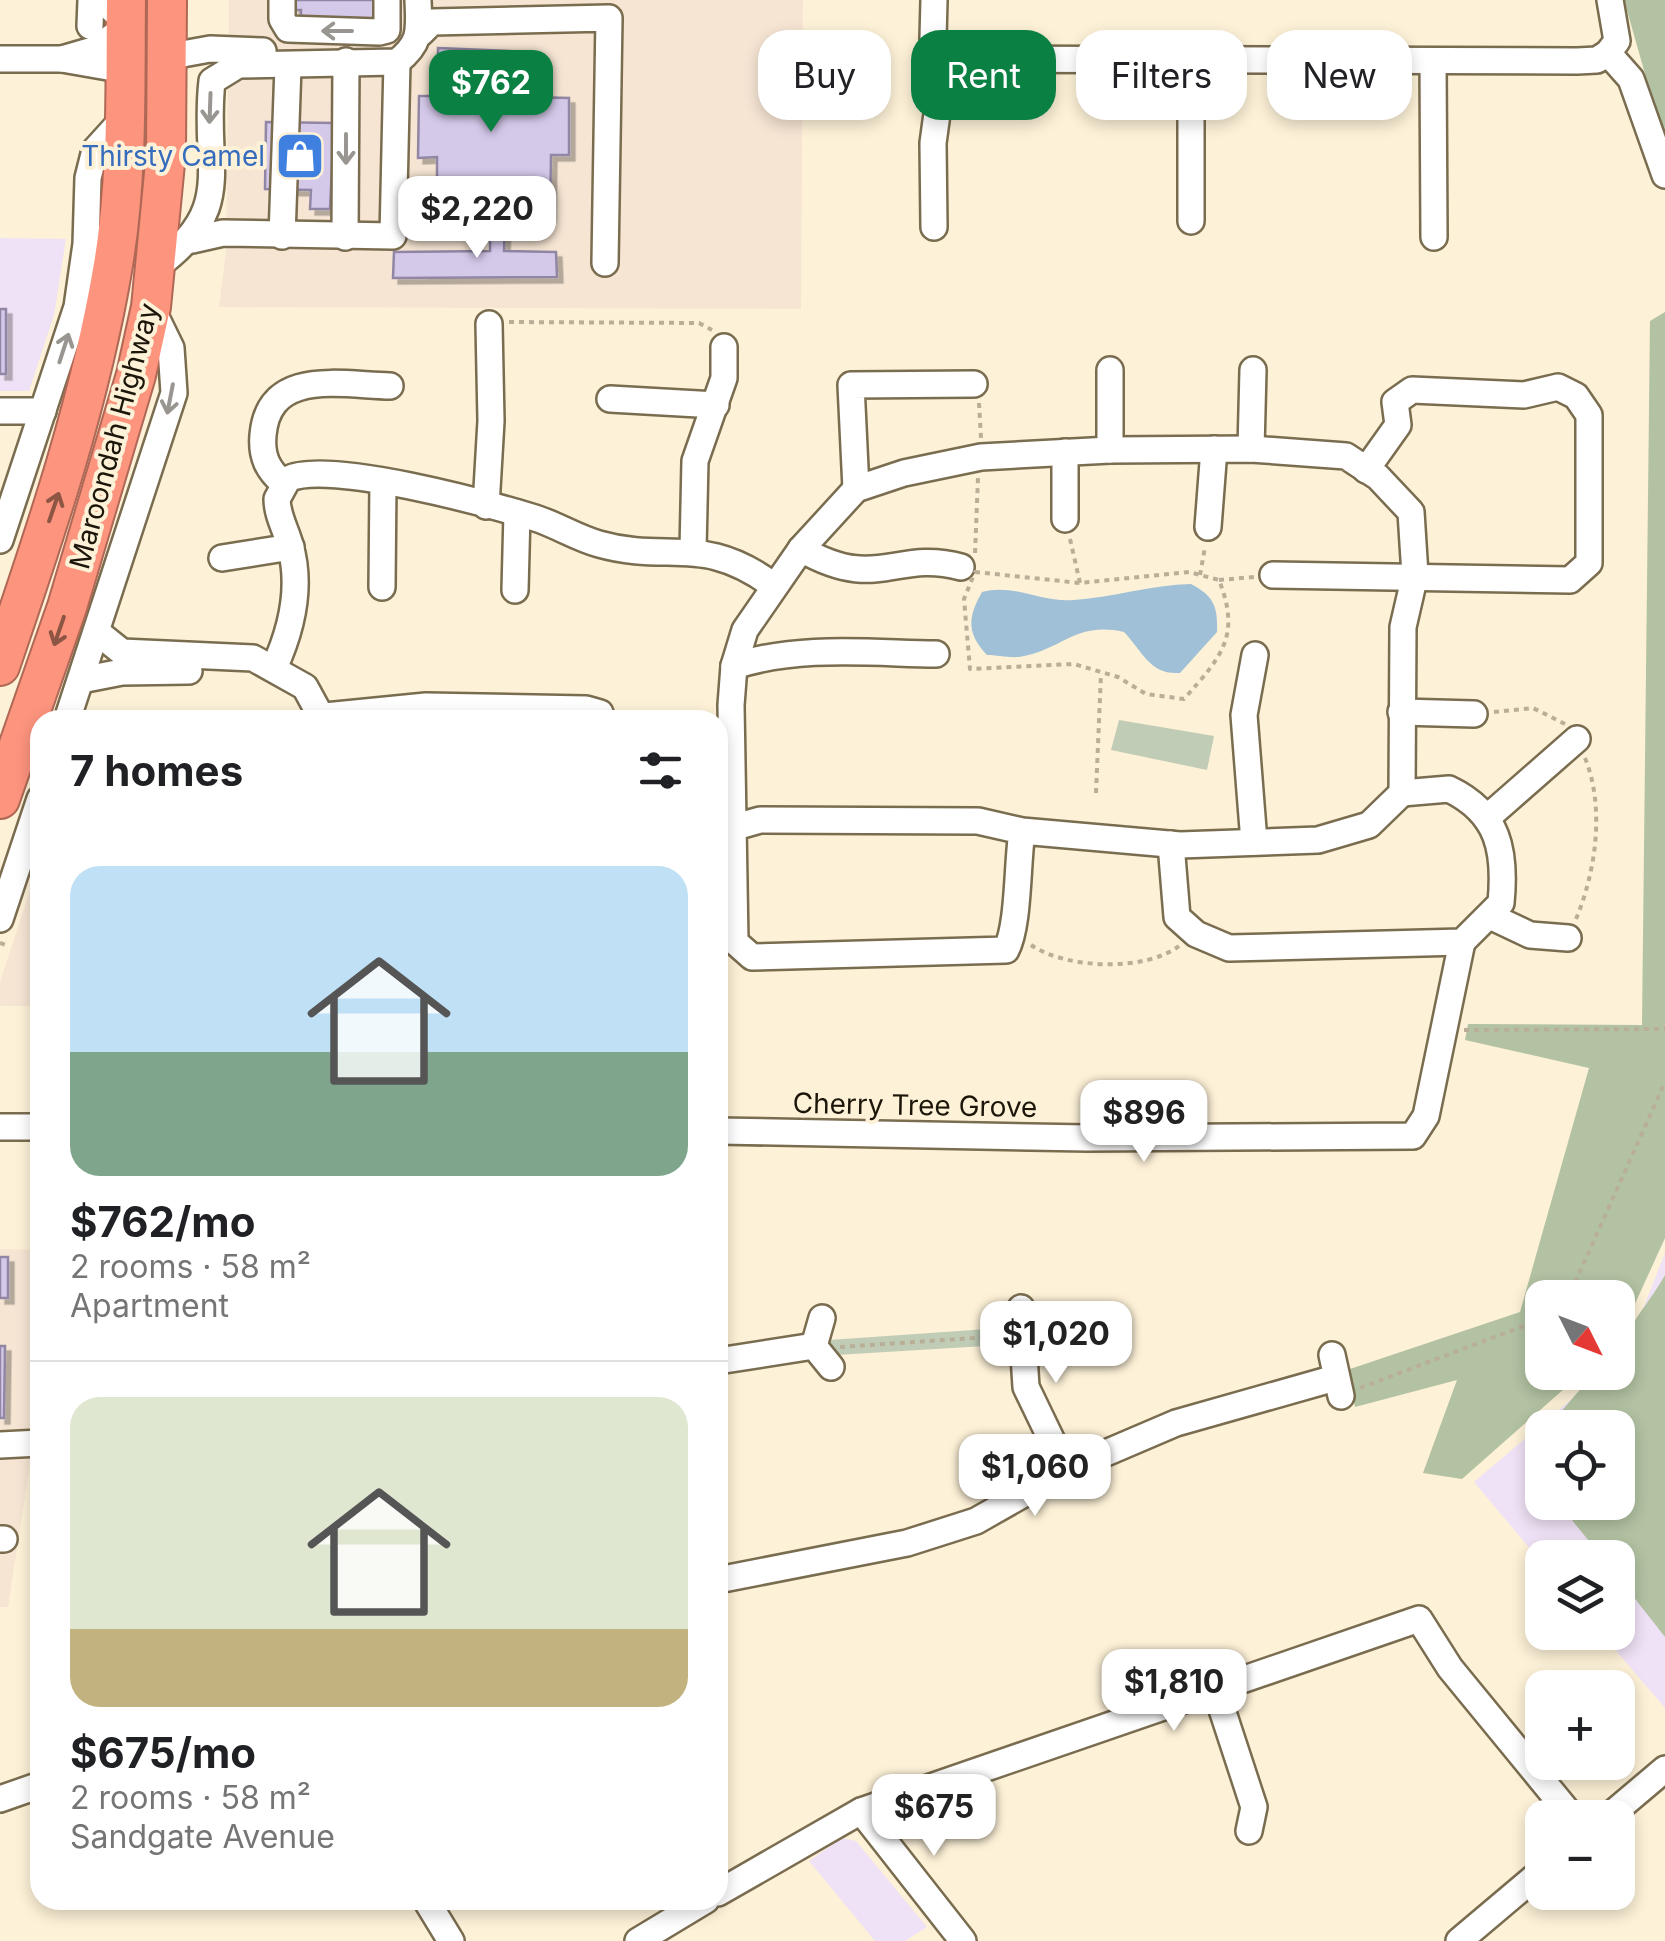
<!DOCTYPE html>
<meta charset="utf-8">
<style>
:root{--surface:#fff;--page:#f6f6f6;--text:#202124;--muted:#757577;--line:#e0e0e0;--accent:#0b8043}
body{margin:0;font-family:Inter,sans-serif;background:var(--page);color:var(--text);height:100vh;display:flex;flex-direction:column;font-size:38px;white-space:nowrap}
*{box-sizing:border-box;margin:0}
p{font-size:32px;color:var(--muted)}
.icon{flex:none;width:55px;height:55px;fill:none;stroke:currentColor;stroke-width:2;stroke-linecap:round;stroke-linejoin:round}
.map{position:relative;flex:1;overflow:hidden}
.panel{position:absolute;left:30px;top:710px;width:698px;height:1200px;display:flex;flex-direction:column;background:var(--surface);border-radius:30px;box-shadow:0 5px 15px #0003}
.panel>*{flex:none}
.hud{position:absolute;left:758px;top:30px;width:758px;height:90px;display:flex;gap:20px}
.needle{width:65px;rotate:132deg}
.controls{position:absolute;left:1525px;top:1280px;display:grid;gap:20px}
.controls a{display:grid;place-items:center;width:110px;height:110px;border-radius:20px;background:var(--surface);box-shadow:0 5px 15px #0003;font-size:50px}
.price{position:absolute;translate:-50% -85px;padding:0 22px;border-radius:20px;background:#fff;color:#222;font-size:32px;line-height:65px;filter:drop-shadow(0 2px 5px #0008)}
.price::after{content:'';position:absolute;left:50%;top:60px;width:30px;height:22px;margin-left:-15px;background:inherit;clip-path:polygon(0 0,100% 0,50% 100%)}
.price.selected{background:var(--accent);color:#fff}
ul{padding:0;list-style:none}
li{display:grid;align-content:center;gap:20px;height:530px;padding:0 40px}
li+li{border-top:2px solid var(--line)}
li span{display:grid;place-items:center;height:310px;border-radius:30px;color:#555}
li>.icon{margin-inline-start:auto}
span .icon{width:180px;height:180px;fill:#fffc;stroke-width:1}
li b{font-size:42px}
h2{display:flex;justify-content:space-between;align-items:center;height:120px;padding:0 40px;font-size:42px}
.chip{padding:0 35px;border-radius:30px;background:var(--surface);box-shadow:0 5px 15px #0003;font-size:35px;line-height:90px}
.chip.selected{background:var(--accent);color:#fff}
.map>svg:first-child{display:block}
</style>
<div class="map">
<svg width="1665" height="1941" viewBox="0 0 1665 1941">
<defs>
<filter id="shadow"><feDropShadow dx="5.5" dy="5.5" stdDeviation="0" flood-color="#0004"/></filter>
</defs>
<rect width="100%" height="100%" fill="#fdf1d7"/>
<g fill="#f6e5d3">
<path d="M229 0H803L801 309 219 307 226 252Z"/>
<path d="M31 887H40V1006H0V982Z"/>
<path d="M0 1249 40 1250V1424L36 1425 8 1607H0Z"/>
</g>
<g fill="#f0e2f6" fill-rule="evenodd">
<path d="M0 238 66 239 54 315 29 391H0Z"/>
<path d="M1665 1253V1708L1601 1633 1618 1632V1558H1542V1563L1474 1482 1602 1373 1618 1372ZM1542 1428H1618V1502H1542Z"/>
<path d="M842 1838 856 1841 927 1927 905 1941H875L809 1861Z"/>
</g>
<g fill="#c0ccb6">
<path d="M1119 720 1214 736 1207 770 1111 750Z"/>
<path d="M1002 1328V1345L836 1355 829 1340Z"/>
</g>
<g fill="#b2c2a2">
<path d="M1624 0H1665V144Z"/>
<path d="M1665 312V1238L1618 1341V1298H1542V1372L1582 1373 1462 1479 1423 1473 1457 1380 1355 1407 1347 1370 1520 1312 1589 1068 1465 1040 1468 1024 1642 1025 1650 321Z"/>
<path d="M1665 1275V1637L1618 1577V1558L1602 1557 1558 1503 1618 1502V1428L1555 1427 1560 1413 1594 1373 1618 1372C1618 1332 1645 1311 1665 1275Z"/>
</g>
<path fill="#9fc0d6" d="M1191 584C1214 596 1218 607 1217 632L1180 673C1150 675 1143 652 1124 632 1075 621 1061 651 1019 657 1009 658 996 655 987 655 966 633 968 617 982 592 1014 583 1042 603 1074 600 1114 597 1151 585 1191 584Z"/>
<g fill="#d5c9ea" stroke="#9186a4" stroke-width="2.5" filter="url(#shadow)">
<path d="M294 0H386V28L301 24V10H294Z"/>
<path d="M438 48 531 52 530 97 569 98V155H551L550 216 437 215V157L418 158 419 96H438Z"/>
<path d="M266 122 334 123 330 209H310L311 190 265 189Z"/>
<path d="M505 215 504 251 556 252 557 277 393 278 394 252 490 251V216Z"/>
<rect x="0" y="309" width="6" height="65"/>
<rect x="0" y="1257" width="8" height="41"/>
<path d="M0 1346H5L4 1418H0Z"/>
</g>
<g fill="none" stroke-linecap="round" stroke-linejoin="round">
<g stroke="#7a6c4f" stroke-width="30">
<g id="minor">
<path d="M102 0 125 21"/>
<path d="M282 0V19L288 29 379 32 387 30V0"/>
<path d="M934 0 933 39 945 55 973 59 1577 61 1597 60 1608 53"/>
<path d="M1610 0 1617 41 1608 53 1631 79 1665 175"/>
<path d="M90 26 91 0"/>
<path d="M421 33 432 22 609 18 605 263"/>
<path d="M166 57 210 49 263 51"/>
<path d="M1191 57V221"/>
<path d="M0 59H62L125 70"/>
<path d="M62 59 93 50 125 28"/>
<path d="M1433 61 1434 237"/>
<path d="M934 227 933 143 945 55"/>
<path d="M282 236 288 66"/>
<path d="M345 237 346 61"/>
<path d="M192 240 223 233 393 236 397 62"/>
<path d="M156 267C238 208 202 168 212 81L238 65 397 62C422 42 419 30 418 0"/>
<path d="M610 399 716 405"/>
<path d="M0 411H43"/>
<path d="M1251 449 1253 370"/>
<path d="M1110 450V370"/>
<path d="M1065 452V519"/>
<path d="M283 483C268 470 261 457 263 435 269 368 340 385 390 386"/>
<path d="M856 489 851 385 974 384"/>
<path d="M486 506 491 421 489 324"/>
<path d="M1208 527 1214 449"/>
<path d="M0 540 77 307 86 244 88 178 95 150 125 117"/>
<path d="M801 549C878 593 895 549 961 567"/>
<path d="M693 550 695 461 724 378V347"/>
<path d="M222 558 291 547"/>
<path d="M1273 575 1570 580 1589 563V415L1576 396 1558 387 1524 395 1412 390 1395 402 1398 425 1366 470"/>
<path d="M382 587 383 482"/>
<path d="M515 590 517 513"/>
<path d="M97 632 122 652 253 658 305 687 323 720"/>
<path d="M734 666C799 645 869 653 936 654"/>
<path d="M274 668C292 629 302 587 290 545 286 530 277 515 277 499L288 479C327 459 489 504 535 518 557 525 577 538 599 544 669 564 703 533 774 586"/>
<path d="M81 680 122 672 189 671"/>
<path d="M1401 712 1474 714"/>
<path d="M325 716 426 706 586 709 600 713 602 720"/>
<path d="M67 720 174 393 171 348 151 307"/>
<path d="M1488 817 1577 739"/>
<path d="M718 832 760 820 978 821 1022 831 1180 845 1318 840 1369 825 1402 793 1403 627 1415 575 1411 512 1378 477 1346 456 1251 449 1110 450 981 457 904 473 856 489 801 549 745 630 734 666 731 705 735 942 752 957 1006 950C1019 926 1017 864 1022 831"/>
<path d="M1254 842 1244 715 1255 655"/>
<path d="M1171 844 1177 917 1196 934 1229 948 1462 942 1501 903C1506 851 1499 813 1449 789L1402 793"/>
<path d="M1492 917 1530 935 1568 938"/>
<path d="M0 919 40 799"/>
<path d="M0 1127H40"/>
<path d="M718 1131 1087 1138 1413 1136 1426 1116 1462 942"/>
<path d="M1021 1308 1026 1387 1066 1470"/>
<path d="M822 1318 814 1346 831 1367"/>
<path d="M1332 1355 1341 1396"/>
<path d="M718 1361 814 1346"/>
<path d="M0 1445 40 1443"/>
<path d="M0 1539H4"/>
<path d="M718 1580 907 1543 976 1521 1066 1470 1176 1423 1335 1378"/>
<path d="M1216 1691 1254 1807 1249 1831"/>
<path d="M0 1799 40 1785"/>
<path d="M861 1811 963 1941"/>
<path d="M1607 1818 1665 1769"/>
<path d="M718 1893 861 1811 1419 1619 1450 1668 1573 1818"/>
<path d="M426 1900 451 1941"/>
<path d="M638 1941 706 1900"/>
<path d="M1459 1941 1542 1871"/>
</g>
</g>
<g stroke="#ae6855" stroke-width="42">
<g id="highway">
<path d="M0 666C45 534 90 403 113 265 128 177 125 88 126 0"/>
<path d="M0 799 67 607 136 375 151 307 166 153 167 0"/>
</g>
</g>
<g stroke="#b9af99" stroke-width="4" stroke-dasharray="5 5" stroke-linecap="butt">
<path d="M509 322 699 323 712 330"/>
<path d="M979 403 981 438"/>
<path d="M1070 539 1080 583"/>
<path d="M975 553 978 478"/>
<path d="M975 572 1080 583 1189 572 1219 580C1241 636 1222 656 1184 699L1146 694 1118 677 1074 664 970 669 964 599Z"/>
<path d="M1200 575 1205 547"/>
<path d="M1219 580 1254 577"/>
<path d="M1494 712 1533 708 1565 724"/>
<path d="M1096 793 1101 673"/>
<path d="M1576 919C1596 871 1605 807 1585 758"/>
<path d="M0 943 9 946"/>
<path d="M1031 945C1066 969 1145 972 1179 946"/>
<path d="M1464 1030 1665 1029"/>
<path d="M1563 1298 1573 1287 1665 1082"/>
<path d="M840 1347 1004 1336"/>
<path d="M1360 1388 1542 1319"/>
</g>
<use href="#minor" stroke="#fff" stroke-width="25"/>
<use href="#highway" stroke="#fd947e" stroke-width="38"/>
</g>
<defs><path id="oneway-shaft" d="M-6 0H5M1.5-3L5.5 0L1.5 3" fill="none" stroke-width="1.6" stroke-linecap="round" stroke-linejoin="round" transform="scale(2.5)"/></defs>
<g stroke="#999691">
<use href="#oneway-shaft" transform="translate(337 31) rotate(-180)"/>
<use href="#oneway-shaft" transform="translate(210 108) rotate(92)"/>
<use href="#oneway-shaft" transform="translate(346 149) rotate(90)"/>
<use href="#oneway-shaft" transform="translate(64 348) rotate(-72)"/>
<use href="#oneway-shaft" transform="translate(170 399) rotate(101)"/>
</g>
<g stroke="#8c5544">
<use href="#oneway-shaft" transform="translate(54 507) rotate(-71)"/>
<use href="#oneway-shaft" transform="translate(59 631) rotate(109)"/>
</g>
<defs>
<g id="shop-square" transform="scale(2.5)"><rect x="-9" y="-9" width="18" height="18" rx="4" fill="#3f7fe0" stroke="#fdf1d7"/><path d="M-5-2.5h2.3a2.7 3.5 0 0 1 5.4 0H5L5.5 6h-11ZM-1.5-2.5h3a1.5 2.3 0 0 0-3 0Z" fill="#fff"/></g>
</defs>
<g fill-rule="evenodd">
<use href="#shop-square" x="300" y="156"/>
</g>
<g text-anchor="middle" stroke-width="8" stroke-linejoin="round" paint-order="stroke">
<g font-size="28" fill="#366cbe" stroke="#fdf1d7" text-anchor="end">
<text x="265" y="166">Thirsty Camel</text>
</g>
<g font-size="28" fill="#1c160a" stroke="#fdf1d7">
<text transform="translate(114 436) rotate(-75)" y="10">Maroondah Highway</text>
<text transform="translate(915 1105) rotate(1)" y="10">Cherry Tree Grove</text>
</g>
</g>
</svg>
<div class="controls">
<a><svg class="needle" viewBox="-14 -14 28 28"><path d="M0-13l5 13h-10z" fill="#e53935"/><path d="M0 13l5-13h-10z" fill="#757577"/></svg></a>
<a><svg class="icon" aria-label="locate" viewBox="0 0 24 24"><circle cx="12" cy="12" r="6"/><path d="M12 2v4M12 18v4M2 12h4M18 12h4"/></svg></a>
<a><svg class="icon" aria-label="layers" viewBox="0 0 24 24"><path d="M12 4l9 5-9 5-9-5zM3 14l9 5 9-5"/></svg></a>
<a>+</a>
<a>−</a>
</div>
<b class="price selected" style="left:491px;top:135px">$762</b>
<b class="price" style="left:477px;top:261px">$2,220</b>
<b class="price" style="left:1144px;top:1165px">$896</b>
<b class="price" style="left:1056px;top:1386px">$1,020</b>
<b class="price" style="left:1035px;top:1519px">$1,060</b>
<b class="price" style="left:1174px;top:1734px">$1,810</b>
<b class="price" style="left:934px;top:1859px">$675</b>
<div class="hud">
<a class="chip">Buy</a>
<a class="chip selected">Rent</a>
<a class="chip">Filters</a>
<a class="chip">New</a>
</div>
<section class="panel">
<h2>7 homes<svg class="icon" aria-label="filters" viewBox="0 0 24 24"><path d="M4 7h16M4 17h16"/><circle cx="9" cy="7" r="2"/><circle cx="15" cy="17" r="2"/></svg></h2>
<ul>
<li><span style="background:linear-gradient(#bfe0f5 60%,#7fa58c 0)"><svg class="icon" aria-label="home" viewBox="0 0 24 24"><path d="M3 11l9-7 9 7M6 9v11h12V9"/></svg></span><div><b>$762/mo</b><p>2 rooms · 58 m²</p><p>Apartment</p></div></li>
<li><span style="background:linear-gradient(#dfe7d0 75%,#c2b280 0)"><svg class="icon" aria-label="home" viewBox="0 0 24 24"><path d="M3 11l9-7 9 7M6 9v11h12V9"/></svg></span><div><b>$675/mo</b><p>2 rooms · 58 m²</p><p>Sandgate Avenue</p></div></li>
</ul>
</section>
</div>
